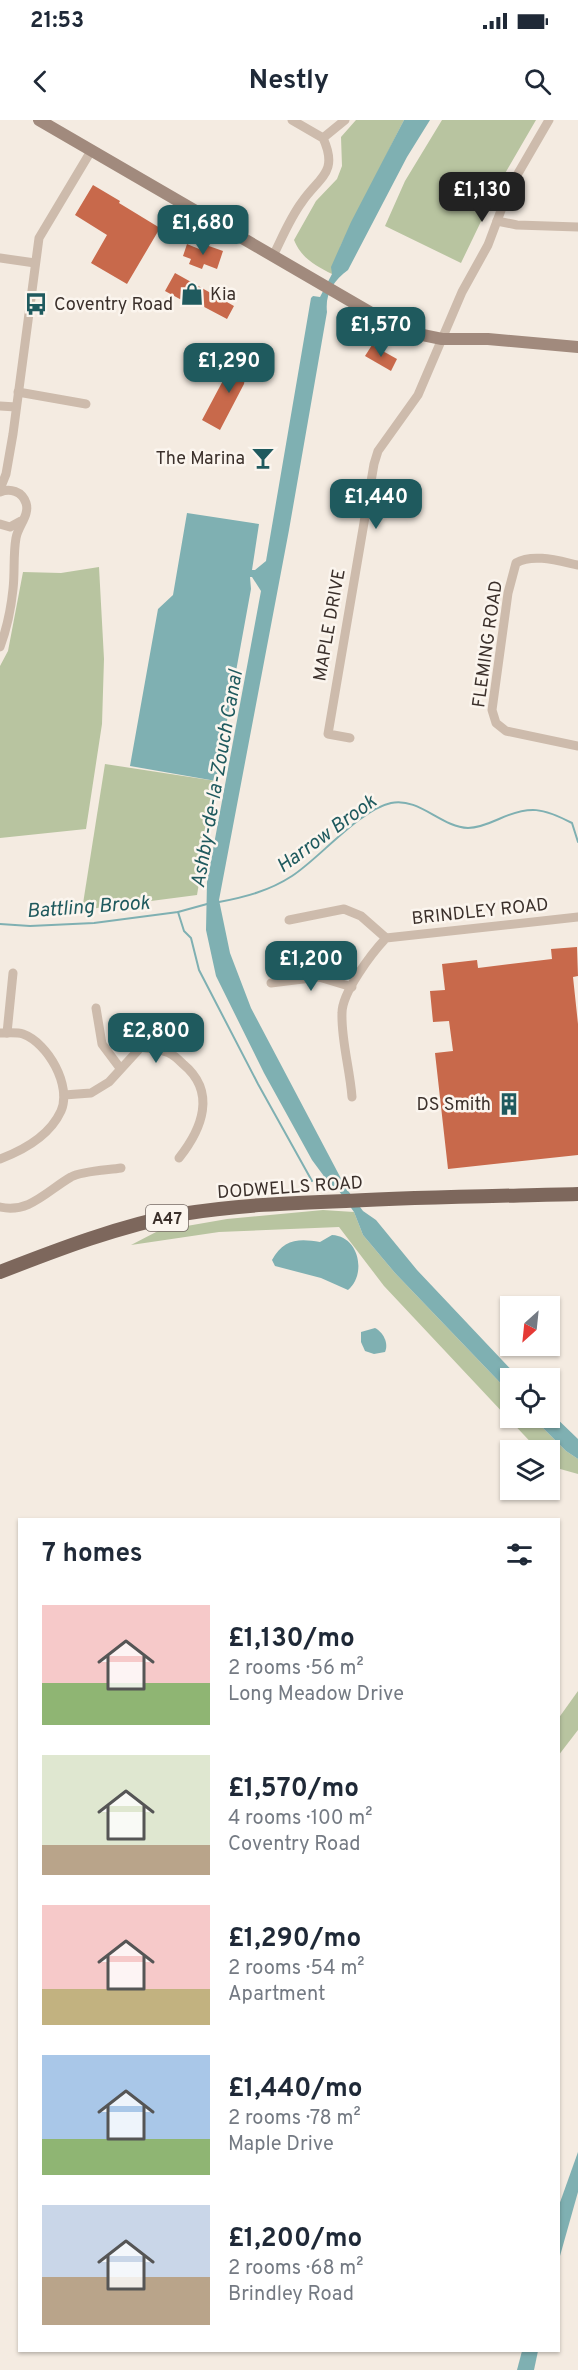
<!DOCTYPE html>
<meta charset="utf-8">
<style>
:root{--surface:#fff;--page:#f2f2f3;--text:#1f2937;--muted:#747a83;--accent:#1f5a5e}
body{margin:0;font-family:Overpass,sans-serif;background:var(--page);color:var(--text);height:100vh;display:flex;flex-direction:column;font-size:22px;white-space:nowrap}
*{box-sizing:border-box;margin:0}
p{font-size:20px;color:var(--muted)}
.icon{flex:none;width:33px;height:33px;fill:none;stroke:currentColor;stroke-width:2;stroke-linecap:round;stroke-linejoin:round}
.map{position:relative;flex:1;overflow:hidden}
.panel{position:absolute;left:18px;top:1398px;width:542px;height:834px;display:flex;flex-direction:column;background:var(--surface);border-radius:0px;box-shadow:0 2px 4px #0004}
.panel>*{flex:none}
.needle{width:39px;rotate:207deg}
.tools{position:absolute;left:500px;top:1176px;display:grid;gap:12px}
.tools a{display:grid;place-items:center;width:60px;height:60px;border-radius:0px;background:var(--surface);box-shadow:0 2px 4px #0004;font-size:30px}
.price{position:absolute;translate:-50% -51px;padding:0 14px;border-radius:12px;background:var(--accent);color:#fff;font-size:20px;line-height:39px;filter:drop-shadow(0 2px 3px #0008)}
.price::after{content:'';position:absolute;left:50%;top:36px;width:18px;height:14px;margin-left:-9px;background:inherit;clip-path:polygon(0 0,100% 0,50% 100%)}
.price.on{background:#222;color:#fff}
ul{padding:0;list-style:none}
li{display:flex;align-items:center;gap:18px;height:150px;padding:0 24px}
li span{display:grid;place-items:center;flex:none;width:168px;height:120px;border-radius:0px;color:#555}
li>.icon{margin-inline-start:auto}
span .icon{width:72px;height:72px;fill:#fffc;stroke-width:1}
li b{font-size:26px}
h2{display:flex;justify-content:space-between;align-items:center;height:72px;padding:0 24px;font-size:26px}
.status{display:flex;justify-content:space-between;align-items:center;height:42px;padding:0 30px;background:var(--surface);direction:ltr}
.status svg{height:16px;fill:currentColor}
header{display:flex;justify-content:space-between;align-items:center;height:78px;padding:0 24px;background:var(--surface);font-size:27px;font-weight:700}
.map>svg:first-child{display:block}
</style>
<div class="status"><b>21:53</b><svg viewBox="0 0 49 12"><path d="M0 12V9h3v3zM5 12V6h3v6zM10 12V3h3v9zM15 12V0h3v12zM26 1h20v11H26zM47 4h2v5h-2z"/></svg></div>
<header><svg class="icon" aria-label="back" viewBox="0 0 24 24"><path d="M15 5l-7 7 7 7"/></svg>Nestly<svg class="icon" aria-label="search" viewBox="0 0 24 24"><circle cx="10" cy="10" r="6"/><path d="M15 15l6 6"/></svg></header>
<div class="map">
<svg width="578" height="2250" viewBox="0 0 578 2250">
<rect width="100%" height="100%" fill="#f4ebe1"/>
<g fill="#b8c4a0">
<path d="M356 0H404L341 125 332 154C316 146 301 138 294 120L316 81 337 59 342 46 341 17Z"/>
<path d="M442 0H536L500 62 461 143 385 106 405 61Z"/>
<path d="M99 447 104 539 102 604 86 709 0 718V546L8 531 23 452 61 453Z"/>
<path d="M105 644 216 661 197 775 82 790Z"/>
<path d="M323 1090 354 1092 363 1115 395 1153 510 1273V1298H533L566 1331 578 1339V1354L553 1347 549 1342V1330H538L384 1166 339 1107 219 1112 131 1125 158 1111 227 1099Z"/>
<path d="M578 1571V1610L558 1636V1599Z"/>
</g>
<g fill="#7fb0b2">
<path d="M404 0H430L407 37 348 150C333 161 325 174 327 192L289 410 219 780 230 833 251 888 346 1068 363 1091 376 1100 417 1150 519 1258H510V1273L395 1153 363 1115 354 1092 339 1071 329 1063 312 1040 264 953 216 856 206 810 207 762 261 471 252 457H250L251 469 216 661 130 646 158 489 173 475 187 393 259 404 252 450H255L266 441 311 178 313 176 320 177 332 154 331 147 351 102Z"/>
<path d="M332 1115C359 1116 367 1154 348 1170L321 1158 275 1146 272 1140C283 1119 299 1118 320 1122Z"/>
<path d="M375 1208C383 1212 389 1223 385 1232L374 1234 365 1231 361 1222V1212Z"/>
<path d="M549 1291 578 1319V1339L566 1331 533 1298H549Z"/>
<path d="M578 2032V2072L558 2143V2088Z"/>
<path d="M522 2231H538L534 2250H517Z"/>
</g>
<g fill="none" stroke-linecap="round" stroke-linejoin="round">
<g stroke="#7fb0b2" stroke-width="2">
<path d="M219 782C245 777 269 771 292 756 320 738 359 690 391 683 419 677 441 707 468 708 478 708 490 703 499 699 530 685 543 688 572 703L578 722"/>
<path d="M178 792 184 811 191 818 199 850 258 964 312 1061"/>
<path d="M0 804 30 806 94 803 178 792 207 784"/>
</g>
</g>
<g fill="#c8694b">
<path d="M93 65 120 81 119 83 160 108 127 164 91 143 107 115 75 95Z"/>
<path d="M187 124 204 131 206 125 223 131 217 149 204 144 202 149 189 144 191 139 183 136Z"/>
<path d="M175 153 234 186 227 199 191 180 189 184 165 171Z"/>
<path d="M372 225 397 239 391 251 365 236Z"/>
<path d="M233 243 259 245 258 259 245 257 244 264 220 310 202 300 227 253 232 255Z"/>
<path d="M577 827 578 856 573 857 578 904V1035L448 1049 435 933 453 931 449 901 433 902 430 871 445 870 442 844 477 840 478 848 552 839 551 829Z"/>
</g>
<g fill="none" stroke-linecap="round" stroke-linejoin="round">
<g stroke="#cdbbac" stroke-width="9">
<path d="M323 18 345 0"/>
<path d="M497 101 517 105 578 107"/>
<path d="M273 136C282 118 290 98 302 82 319 57 339 53 323 18L292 0"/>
<path d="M0 138 35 143"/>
<path d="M18 272 86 284"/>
<path d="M0 286 16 287"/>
<path d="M0 369 6 354 13 314 39 118 91 31"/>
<path d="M0 372C10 368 22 371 26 383 30 395 18 406 16 418 13 435 15 452 13 469 11 489 7 508 0 527"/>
<path d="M0 404 10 407 21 401"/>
<path d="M578 445C559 441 533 433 516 443L508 473 492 590 496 603 506 611 578 626"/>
<path d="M350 618 328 614 374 344 378 331 418 275 462 172 488 125 509 69 549 0"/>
<path d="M289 800 344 789 361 796 386 818"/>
<path d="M271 863 319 857 352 867"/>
<path d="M96 888 102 924 120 948"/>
<path d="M0 913C7 913 17 912 23 914 48 923 72 966 61 991 50 1015 24 1030 0 1039"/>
<path d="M7 913 13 853"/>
<path d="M64 975 91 973 109 962 141 927C150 929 160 929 169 933 174 935 179 940 183 944 217 972 202 1009 179 1038"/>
<path d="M352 977C350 949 341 920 342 893 342 872 372 833 386 818L578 797"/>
<path d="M0 1087C29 1094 48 1070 71 1057 81 1051 108 1050 121 1048"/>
</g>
<path stroke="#a18a7d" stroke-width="12" d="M39 0 373 194 408 212 442 219H488L578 227"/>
<path stroke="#7d675c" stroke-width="14" d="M0 1152C59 1129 119 1106 182 1094 236 1085 291 1083 346 1081 423 1077 501 1076 578 1074"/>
</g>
<defs>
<g id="shop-bare" transform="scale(1.8)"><path d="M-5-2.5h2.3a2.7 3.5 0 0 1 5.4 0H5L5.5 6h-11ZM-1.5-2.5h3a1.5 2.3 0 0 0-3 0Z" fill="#1f5a5e" stroke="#fbf5ee" stroke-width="2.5" paint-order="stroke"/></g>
<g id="bus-bare" transform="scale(1.8)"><path d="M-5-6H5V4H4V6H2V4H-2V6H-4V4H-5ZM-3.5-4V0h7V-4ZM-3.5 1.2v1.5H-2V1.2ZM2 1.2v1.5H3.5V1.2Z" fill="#1f5a5e" stroke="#fbf5ee" stroke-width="2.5" paint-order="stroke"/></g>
<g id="bar-bare" transform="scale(1.8)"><path d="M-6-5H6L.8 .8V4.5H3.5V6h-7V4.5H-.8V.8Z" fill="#1f5a5e" stroke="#fbf5ee" stroke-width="2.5" paint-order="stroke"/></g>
<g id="building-bare" transform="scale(1.8)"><path d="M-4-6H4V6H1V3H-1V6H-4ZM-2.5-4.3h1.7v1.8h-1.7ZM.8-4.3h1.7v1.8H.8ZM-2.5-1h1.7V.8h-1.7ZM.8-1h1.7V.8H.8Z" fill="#1f5a5e" stroke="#fbf5ee" stroke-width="2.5" paint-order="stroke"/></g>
</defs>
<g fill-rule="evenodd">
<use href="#shop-bare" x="192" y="174"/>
<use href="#bus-bare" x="36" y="184"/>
<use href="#bar-bare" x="263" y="338"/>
<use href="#building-bare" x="509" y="984"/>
</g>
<g text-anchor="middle" stroke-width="5" stroke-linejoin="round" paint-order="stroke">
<rect fill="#fbf5ee" stroke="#756b66" stroke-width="1.5" x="146" y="1085" width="42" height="26" rx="4.5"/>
<g font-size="16" font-weight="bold" fill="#3b302b">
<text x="167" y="1104">A47</text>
</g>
<g font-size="18" fill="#3b302b" stroke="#fbf5ee" text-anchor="start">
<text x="210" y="180">Kia</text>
<text x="54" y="190">Coventry Road</text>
<text x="245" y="344" text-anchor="end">The Marina</text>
<text x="491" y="990" text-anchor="end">DS Smith</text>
</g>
<g font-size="18" fill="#3b302b" stroke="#fbf5ee">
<text transform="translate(329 505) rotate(-80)" y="6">MAPLE DRIVE</text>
<text transform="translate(487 524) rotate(-82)" y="6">FLEMING ROAD</text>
<text transform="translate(480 791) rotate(-6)" y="6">BRINDLEY ROAD</text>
<text transform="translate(290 1067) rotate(-4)" y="6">DODWELLS ROAD</text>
</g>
<g font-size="20" font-style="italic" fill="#1f5a5e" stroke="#fbf5ee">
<text transform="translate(216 659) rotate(-80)" y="7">Ashby-de-la-Zouch Canal</text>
<text transform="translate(326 713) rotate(-36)" y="7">Harrow Brook</text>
<text transform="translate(88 786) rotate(-4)" y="7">Battling Brook</text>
</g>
</g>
</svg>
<div class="tools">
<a><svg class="needle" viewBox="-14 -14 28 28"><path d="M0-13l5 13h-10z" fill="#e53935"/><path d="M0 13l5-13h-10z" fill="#747a83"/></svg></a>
<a><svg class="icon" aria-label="locate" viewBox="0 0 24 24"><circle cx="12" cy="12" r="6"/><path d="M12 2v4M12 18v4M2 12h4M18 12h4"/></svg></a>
<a><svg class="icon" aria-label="layers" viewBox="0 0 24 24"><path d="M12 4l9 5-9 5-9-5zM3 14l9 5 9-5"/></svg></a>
</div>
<b class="price on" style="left:482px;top:103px">£1,130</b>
<b class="price" style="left:203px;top:136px">£1,680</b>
<b class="price" style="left:381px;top:238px">£1,570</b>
<b class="price" style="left:229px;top:274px">£1,290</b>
<b class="price" style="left:376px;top:410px">£1,440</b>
<b class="price" style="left:311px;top:872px">£1,200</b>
<b class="price" style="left:156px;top:944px">£2,800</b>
<section class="panel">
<h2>7 homes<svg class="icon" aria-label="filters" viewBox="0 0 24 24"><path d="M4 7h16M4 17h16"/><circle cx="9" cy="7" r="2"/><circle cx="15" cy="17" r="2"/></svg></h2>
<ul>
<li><span style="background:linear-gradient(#f6c9c9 65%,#8fb573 0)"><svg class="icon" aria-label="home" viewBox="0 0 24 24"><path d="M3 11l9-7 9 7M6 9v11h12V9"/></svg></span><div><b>£1,130/mo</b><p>2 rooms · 56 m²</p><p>Long Meadow Drive</p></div></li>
<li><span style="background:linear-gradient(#dfe7d0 75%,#b9a48a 0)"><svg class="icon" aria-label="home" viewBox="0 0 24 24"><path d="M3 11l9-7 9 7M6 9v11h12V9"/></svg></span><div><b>£1,570/mo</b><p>4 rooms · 100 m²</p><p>Coventry Road</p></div></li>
<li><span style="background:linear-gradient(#f6c9c9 70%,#c2b280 0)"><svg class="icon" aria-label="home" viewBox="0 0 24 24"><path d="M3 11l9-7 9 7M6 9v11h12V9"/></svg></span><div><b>£1,290/mo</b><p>2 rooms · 54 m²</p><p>Apartment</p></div></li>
<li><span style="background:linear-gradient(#a9c7e8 70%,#8fb573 0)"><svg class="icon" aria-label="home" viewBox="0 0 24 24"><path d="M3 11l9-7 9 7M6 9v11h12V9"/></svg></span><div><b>£1,440/mo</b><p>2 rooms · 78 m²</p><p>Maple Drive</p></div></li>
<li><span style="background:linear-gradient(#c9d6e8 60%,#b9a48a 0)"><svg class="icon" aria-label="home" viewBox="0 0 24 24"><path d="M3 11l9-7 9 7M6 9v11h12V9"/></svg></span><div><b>£1,200/mo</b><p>2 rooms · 68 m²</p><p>Brindley Road</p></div></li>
</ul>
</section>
</div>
